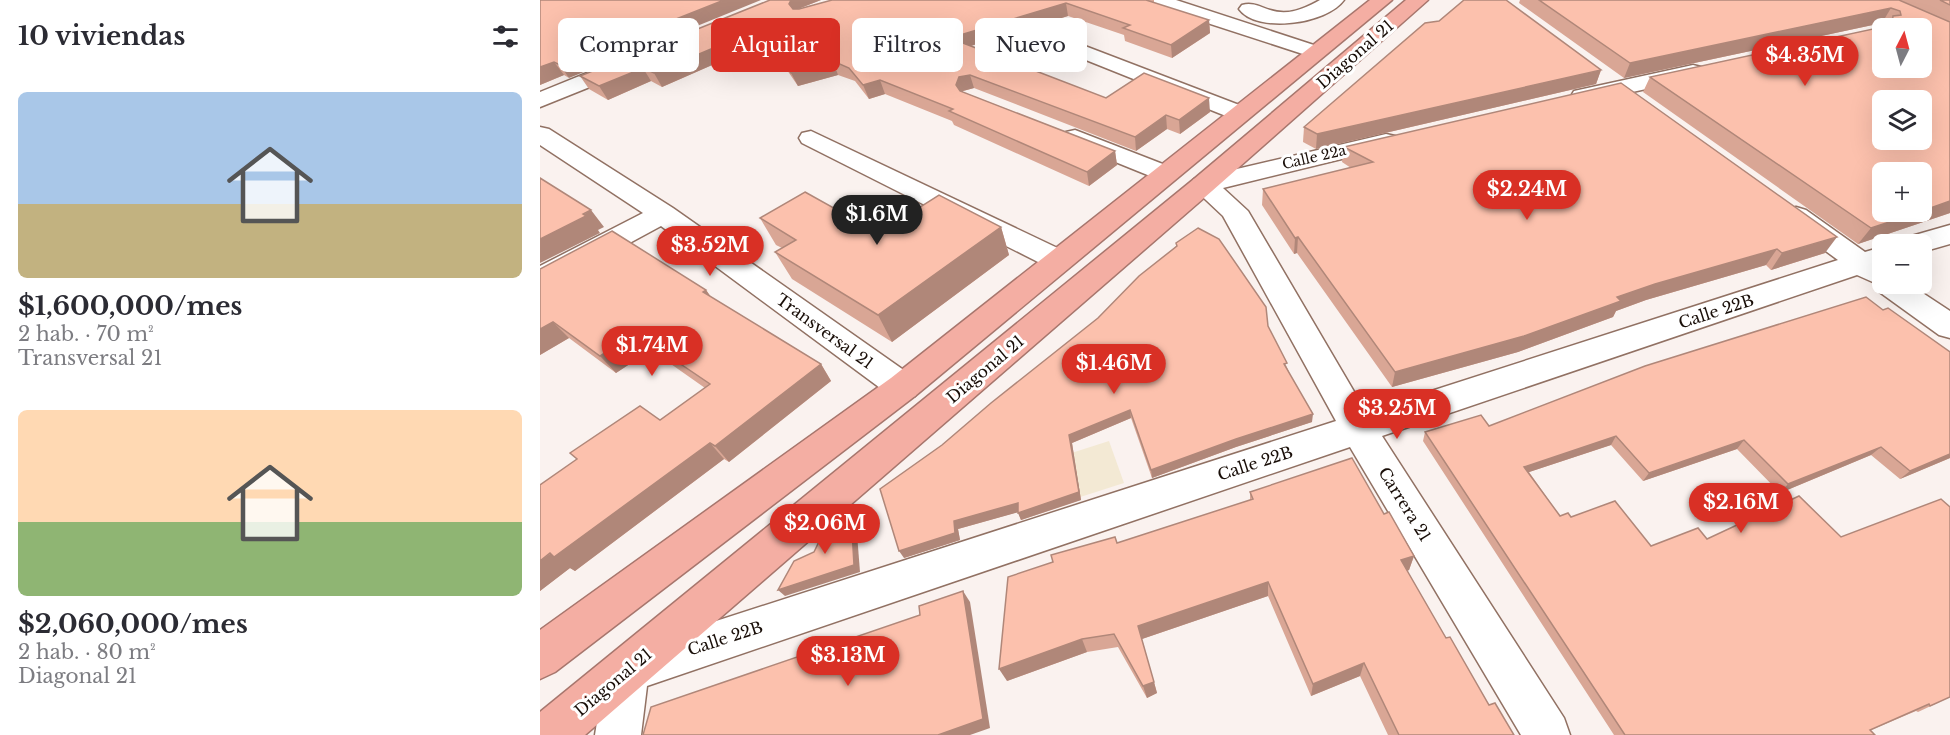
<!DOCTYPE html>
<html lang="es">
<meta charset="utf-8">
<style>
:root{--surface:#fff;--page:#f7f7f7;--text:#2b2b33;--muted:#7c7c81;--accent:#d93025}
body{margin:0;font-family:"Libre Baskerville",serif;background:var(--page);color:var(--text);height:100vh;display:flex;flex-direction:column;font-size:22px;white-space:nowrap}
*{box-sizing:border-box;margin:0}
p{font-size:20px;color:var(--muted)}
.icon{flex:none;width:33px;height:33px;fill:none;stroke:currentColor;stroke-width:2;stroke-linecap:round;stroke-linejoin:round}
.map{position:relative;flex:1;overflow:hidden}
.details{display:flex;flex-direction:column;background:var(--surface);width:540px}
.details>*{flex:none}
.banner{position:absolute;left:18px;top:18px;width:570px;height:54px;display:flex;gap:12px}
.needle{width:39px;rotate:6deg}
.buttons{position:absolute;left:1332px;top:18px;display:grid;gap:12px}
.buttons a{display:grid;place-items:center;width:60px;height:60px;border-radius:9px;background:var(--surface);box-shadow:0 6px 24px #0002;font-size:30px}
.price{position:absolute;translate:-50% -51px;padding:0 14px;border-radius:21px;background:var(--accent);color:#fff;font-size:20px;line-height:39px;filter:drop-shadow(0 2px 3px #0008)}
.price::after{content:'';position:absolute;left:50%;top:36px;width:18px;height:14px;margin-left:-9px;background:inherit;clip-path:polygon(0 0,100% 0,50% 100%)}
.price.current{background:#222;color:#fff}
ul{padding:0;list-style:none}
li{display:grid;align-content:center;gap:12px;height:318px;padding:0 18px}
li span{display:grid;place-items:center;height:186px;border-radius:9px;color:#555}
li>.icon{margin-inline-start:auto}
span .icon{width:108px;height:108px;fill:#fffc;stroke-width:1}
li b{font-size:26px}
h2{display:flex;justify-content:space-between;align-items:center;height:72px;padding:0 18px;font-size:26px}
.tag{padding:0 21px;border-radius:9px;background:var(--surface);box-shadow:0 6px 24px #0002;font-size:21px;line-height:54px}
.tag.current{background:var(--accent);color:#fff}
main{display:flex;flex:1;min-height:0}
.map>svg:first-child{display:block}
</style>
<main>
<section class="details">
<h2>10 viviendas<svg class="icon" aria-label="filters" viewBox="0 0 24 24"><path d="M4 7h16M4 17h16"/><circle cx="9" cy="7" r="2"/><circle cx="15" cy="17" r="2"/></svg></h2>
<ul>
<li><span style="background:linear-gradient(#a9c7e8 60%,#c2b280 0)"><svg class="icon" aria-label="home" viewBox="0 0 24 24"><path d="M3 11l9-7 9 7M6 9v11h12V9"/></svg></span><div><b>$1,600,000/mes</b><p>2 hab. · 70 m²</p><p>Transversal 21</p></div></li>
<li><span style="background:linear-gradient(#ffd9b3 60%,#8fb573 0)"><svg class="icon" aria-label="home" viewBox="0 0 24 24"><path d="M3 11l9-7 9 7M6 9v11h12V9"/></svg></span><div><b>$2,060,000/mes</b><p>2 hab. · 80 m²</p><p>Diagonal 21</p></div></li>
</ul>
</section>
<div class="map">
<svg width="1410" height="735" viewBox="0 0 1410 735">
<rect width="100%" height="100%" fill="#faf2ef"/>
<path fill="#f3e9d4" d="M569 441 584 483 506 508 494 465Z"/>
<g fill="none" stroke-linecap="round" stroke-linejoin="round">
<g stroke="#917163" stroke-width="3">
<g id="minor">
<path d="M606 0H636L783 48 787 52 783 56 776 58 769 56 609 4Z"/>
<path d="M780 0H804C787 24 717 34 699 9L702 5C713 2 720 7 730 10 748 16 764 9 780 0Z"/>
<path d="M503 30 707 108 711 113 707 118 699 120 691 118 496 40 493 36 496 32Z"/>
<path d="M84 58 92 60 95 65 92 70 0 107V92Z"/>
<path d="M1153 65 1161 67 1164 72 1161 77 1042 103 1034 101 1031 96 1034 91Z"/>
<path d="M0 127 9 129 133 208 375 378 380 387 375 396 363 400 351 396 121 226 10 286 0 289V266L103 213 0 145Z"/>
<path d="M535 130 633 168 637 173 633 178 624 181 615 178 526 142 523 137 526 132Z"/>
<path d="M271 131 528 253 532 260 528 267 518 270 508 267 262 143 259 138 262 133Z"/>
<path d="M846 134 855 136 858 141 855 146 683 188 708 211 826 412 1298 260 1246 222 1242 216 1246 210 1256 207 1266 210 1325 252 1342 247V284H1369L1410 311V338L1399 335 1338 291 1335 283 1317 275 842 436 1024 718 1030 735H981L810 447 107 686 101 735H55L65 671 71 655 796 421 683 216 650 185 654 179Z"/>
<path d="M1410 225V244L1382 252V244H1364L1368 237Z"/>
</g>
</g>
<g stroke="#a7766d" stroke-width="3">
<g id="highway">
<path d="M830 0H852L375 396 15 672 0 679V630L351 378Z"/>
<path d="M866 0H888L672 191 45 735H0V712L654 179Z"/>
</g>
</g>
<use href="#minor" fill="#fff" fill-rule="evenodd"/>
<use href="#highway" fill="#f4aea3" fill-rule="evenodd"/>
</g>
<g fill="#d9a695">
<path d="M0 0 29 78 24 75 0 85Z"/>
<path d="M230 0H281L258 9H259L292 0H614V3L669 20 670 33 632 58 585 41 584 35 528 16 431 46 566 98 670 112 640 134 627 129 596 151 434 88 423 91V92L575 151 577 165 549 186 414 125 412 121 345 94 329 99 315 81 298 75 258 86 227 41 122 87 111 81 68 100 49 89 40 76Z"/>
<path d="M980 0H1410V213L1318 244 1103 92 1110 77 1347 26 1348 25 1342 23 1084 78 979 3Z"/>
<path d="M1061 70 1056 84 776 149 763 142 764 127Z"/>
<path d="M804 147 1285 253 1231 270 1226 265 1106 300 1076 311 1073 317 978 352 852 387 757 253 754 254 722 205 723 189 811 168 802 162Z"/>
<path d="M220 218 315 220 352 225 461 227 469 255 352 342 252 279 235 252 242 248 236 245Z"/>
<path d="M636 243 728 326 772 422 696 447 612 478 591 418 532 443 541 500 481 520 478 512 418 529 420 540 364 558 402 445 558 318 636 246Z"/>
<path d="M0 269 166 290 171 297 281 364 291 381 189 462 184 459 35 571 30 568 0 591V485L120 420 165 388 111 350 76 373 29 338 0 355Z"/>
<path d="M1105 366 1410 458 1360 479 1331 455 1240 493 1197 449 1103 481 1071 445 989 472 1020 516 1031 517 1111 546 1167 539 1410 697 1378 712 1376 711 1331 730 1335 735H1074L883 441 885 432 949 426Z"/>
<path d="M710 492 844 514 874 556 869 570 867 571 906 638 949 705 974 735H848L820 676 771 696 728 596 602 639 617 693 607 698 578 647 547 652 467 681 577 543 710 500Z"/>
</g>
<g fill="#b08779">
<path d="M184 0H221L29 78 20 65Z"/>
<path d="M251 0H281L258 9 254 16 249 4Z"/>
<path d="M526 3 528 16 414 51 410 38Z"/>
<path d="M1351 8 1342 23 1084 78 1090 63Z"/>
<path d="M669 20 670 33 632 58 631 45Z"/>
<path d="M221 28 227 41 122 87 114 73Z"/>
<path d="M293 61 298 75 258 86 251 73Z"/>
<path d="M14 62 24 75 0 85V67Z"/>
<path d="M103 68 111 81 68 100 59 86Z"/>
<path d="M1061 70 1056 84 776 149 777 134Z"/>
<path d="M430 75 434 88 423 91 420 98 416 85 419 77Z"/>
<path d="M340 80 345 94 329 99 323 85Z"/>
<path d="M669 98 670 112 640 134 639 120Z"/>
<path d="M626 115 627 129 596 151 595 137Z"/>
<path d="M575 151 577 165 549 186 547 172Z"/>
<path d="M1410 201V213L1318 244 1331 228Z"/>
<path d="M51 210 64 227 58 230 60 233 0 263V239Z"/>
<path d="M461 227 469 255 352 342 338 315Z"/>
<path d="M758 237 757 253 754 254 755 238Z"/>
<path d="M1297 237 1285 253 1231 270 1242 253Z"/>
<path d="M1237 249 1226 265 1106 300 1076 311 1073 317 978 352 852 387 855 372 1115 284Z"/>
<path d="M166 290 178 307 163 292Z"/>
<path d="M13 322 29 338 0 355V329Z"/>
<path d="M96 334 111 350 76 373 60 356Z"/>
<path d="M281 364 291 381 189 462 175 446Z"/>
<path d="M590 410 591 418 532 443 541 500 481 520 478 513 529 435Z"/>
<path d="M773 414 772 422 696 447 612 478 611 470 696 439Z"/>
<path d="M1076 436 1071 445 980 475 984 467Z"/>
<path d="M1204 440 1197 449 1103 481 1109 473Z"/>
<path d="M170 443 184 459 35 571 30 568 0 591V561Z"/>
<path d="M1341 447 1331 455 1240 493 1248 484Z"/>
<path d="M1410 454V458L1360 479 1370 471Z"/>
<path d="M478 503 482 511 418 529 420 540 364 558 359 551 414 521Z"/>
<path d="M311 513 316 521 320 572 245 596 238 590Z"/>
<path d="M874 556 869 570 857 575 861 560Z"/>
<path d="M728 582V596L602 639 598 626Z"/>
<path d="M423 591 430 602 450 728 430 735H398Z"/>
<path d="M542 639 547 652 467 681 459 669Z"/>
<path d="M824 663 820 676 771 696 773 684Z"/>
<path d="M614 682 617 693 607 698 603 686Z"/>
</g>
<g fill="#fcc1ad" stroke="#b08779" stroke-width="1.5" fill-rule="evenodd">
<path d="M0 0H184L20 65 14 62 0 67Z"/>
<path d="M230 0H251L249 4 253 9H259L292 0H606L669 20 631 45 583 28 590 25 526 3 410 38 566 98 604 73 669 98 639 120 626 115 595 137 430 75 419 77 416 85 420 91 575 151 547 172 409 111 413 109 340 80 323 85 309 68 293 61 251 73 221 28 114 73 103 68 59 86 40 76Z"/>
<path d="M924 0H966L1061 70 777 134 764 127 885 23 899 21Z"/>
<path d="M999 0H1359L1410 22V201L1382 211V172H1342V212H1380L1331 228 1110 77 1352 25 1353 16 1361 15 1360 11 1351 8 1090 63ZM1342 28H1382V68H1342ZM1342 100H1382V140H1342Z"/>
<path d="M1400 0H1410V5Z"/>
<path d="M1081 83 1297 237 1242 253 1237 249 1115 284 1077 297 1081 301 984 336 855 372 758 237 755 238 723 189 833 162 804 147Z"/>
<path d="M0 178 51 210 43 214 46 216 0 239Z"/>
<path d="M265 192 315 220 328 212 352 225 399 195 461 227 338 315 235 252 256 240 220 218Z"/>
<path d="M658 228 679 239 726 307 728 326 747 363 744 364 773 414 696 439 611 470 590 410 529 435 539 492 478 513V503L414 521 415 533 359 551 340 489 402 445 451 403 558 318 599 276 637 246 636 243Z"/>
<path d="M72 231 166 290 163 292 281 364 175 446 170 443 14 557 10 553 0 561V485L37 459 30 453 100 406 120 420 170 384 96 334 60 356 13 322 0 329V269Z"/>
<path d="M1326 297 1343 310 1348 308 1410 352V454L1370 471 1341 447 1248 484 1204 440 1109 473 1076 436 984 467 1020 516 1028 513 1031 517 1075 501 1111 546 1158 528 1167 539 1259 496 1301 537 1401 499 1410 507V697L1390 706 1389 704 1330 730 1335 735H1085L885 432 941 415 949 426 1105 366Z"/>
<path d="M812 458 844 514 849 512 874 556 861 560 906 638 910 637 949 705 955 703 974 735H859L824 663 773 684 728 582 598 626 614 682 603 686 574 634 542 639 459 669 468 577 513 562 511 555 575 537 577 543 713 499 710 492Z"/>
<path d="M311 513 314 565 238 590 254 561 274 552 285 529Z"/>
<path d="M423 591 443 719 398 735H103L111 707 380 615 379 606Z"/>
</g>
<g text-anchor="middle" stroke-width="6" stroke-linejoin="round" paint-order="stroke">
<g font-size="14" fill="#190e08" stroke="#fff">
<text transform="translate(774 157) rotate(-13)" y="5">Calle 22a</text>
</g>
<g font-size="16" fill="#190e08" stroke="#fff">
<text transform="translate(815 54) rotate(-41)" y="6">Diagonal 21</text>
<text transform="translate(1176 311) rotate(-18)" y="6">Calle 22B</text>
<text transform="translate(285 331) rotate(36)" y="6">Transversal 21</text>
<text transform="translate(445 369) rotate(-40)" y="6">Diagonal 21</text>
<text transform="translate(715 463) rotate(-18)" y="6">Calle 22B</text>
<text transform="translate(865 504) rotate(58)" y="6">Carrera 21</text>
<text transform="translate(185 638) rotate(-18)" y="6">Calle 22B</text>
<text transform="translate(73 682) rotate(-40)" y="6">Diagonal 21</text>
</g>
</g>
</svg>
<div class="buttons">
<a><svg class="needle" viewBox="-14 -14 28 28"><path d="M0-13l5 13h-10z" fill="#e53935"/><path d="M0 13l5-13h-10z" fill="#7c7c81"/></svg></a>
<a><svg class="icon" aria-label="layers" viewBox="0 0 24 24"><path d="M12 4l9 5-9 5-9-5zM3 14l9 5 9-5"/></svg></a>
<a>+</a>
<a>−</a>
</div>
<b class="price" style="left:1265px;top:87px">$4.35M</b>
<b class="price" style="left:987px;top:221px">$2.24M</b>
<b class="price current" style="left:337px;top:246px">$1.6M</b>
<b class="price" style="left:170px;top:277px">$3.52M</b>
<b class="price" style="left:112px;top:377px">$1.74M</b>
<b class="price" style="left:574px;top:395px">$1.46M</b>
<b class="price" style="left:857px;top:440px">$3.25M</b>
<b class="price" style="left:1201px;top:534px">$2.16M</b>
<b class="price" style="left:285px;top:555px">$2.06M</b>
<b class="price" style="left:308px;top:687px">$3.13M</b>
<div class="banner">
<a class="tag">Comprar</a>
<a class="tag current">Alquilar</a>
<a class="tag">Filtros</a>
<a class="tag">Nuevo</a>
</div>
</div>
</main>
